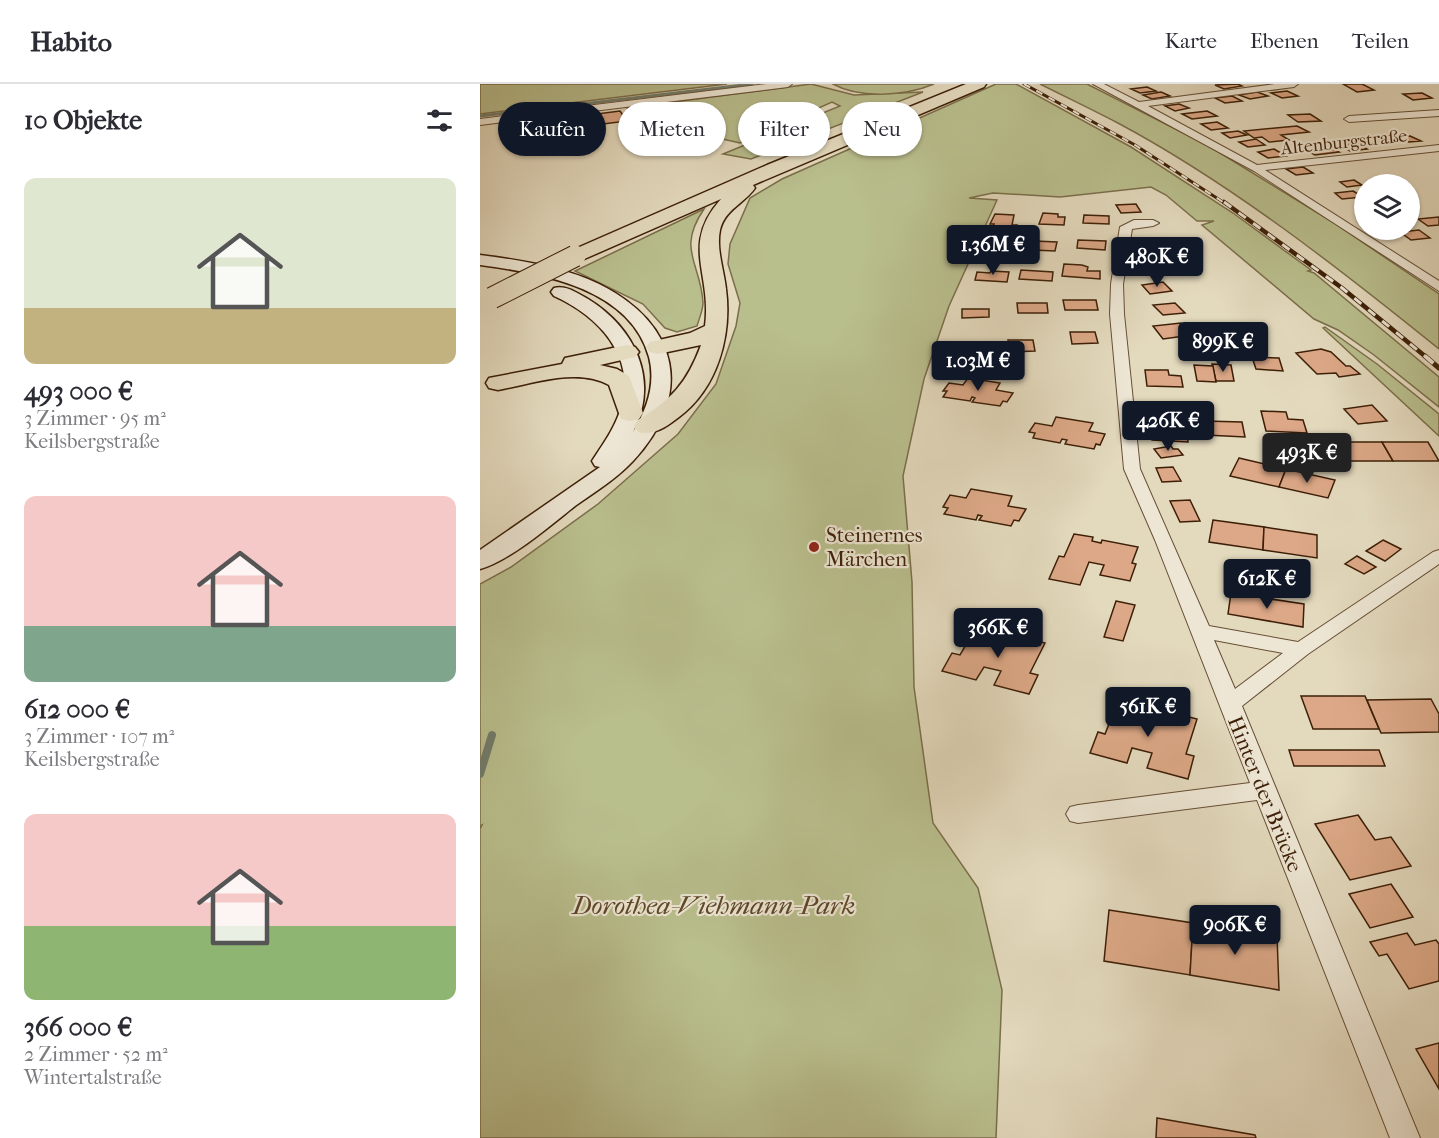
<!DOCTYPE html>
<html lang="de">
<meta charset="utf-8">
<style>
:root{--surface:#fff;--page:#f7f7f7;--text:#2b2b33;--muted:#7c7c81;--line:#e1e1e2;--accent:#111827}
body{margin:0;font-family:"IM FELL French Canon",serif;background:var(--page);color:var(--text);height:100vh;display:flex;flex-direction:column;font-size:22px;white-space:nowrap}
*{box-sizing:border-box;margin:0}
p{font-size:20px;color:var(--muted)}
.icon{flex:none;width:33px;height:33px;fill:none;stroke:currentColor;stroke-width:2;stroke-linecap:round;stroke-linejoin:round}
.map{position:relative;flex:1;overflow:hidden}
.side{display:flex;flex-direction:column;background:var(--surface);width:480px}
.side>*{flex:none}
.top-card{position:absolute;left:18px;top:18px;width:570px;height:54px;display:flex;gap:12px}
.controls{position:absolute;left:874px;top:90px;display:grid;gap:12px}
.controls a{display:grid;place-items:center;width:66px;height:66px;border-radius:50%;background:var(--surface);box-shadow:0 2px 4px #0004;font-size:30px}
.price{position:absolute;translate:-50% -51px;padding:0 14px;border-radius:6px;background:var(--accent);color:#fff;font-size:20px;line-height:39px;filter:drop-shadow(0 2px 3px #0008)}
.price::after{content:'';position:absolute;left:50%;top:36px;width:18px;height:14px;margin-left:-9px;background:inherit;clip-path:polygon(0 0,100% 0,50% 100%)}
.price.current{background:#222;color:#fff}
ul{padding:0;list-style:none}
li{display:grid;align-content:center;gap:12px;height:318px;padding:0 24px}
li span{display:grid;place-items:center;height:186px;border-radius:12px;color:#555}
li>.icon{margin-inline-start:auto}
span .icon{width:108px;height:108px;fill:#fffc;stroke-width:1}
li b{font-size:26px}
h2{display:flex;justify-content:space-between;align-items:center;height:72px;padding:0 24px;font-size:26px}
.chip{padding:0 21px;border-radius:27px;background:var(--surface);box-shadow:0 2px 4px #0004;font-size:21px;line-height:54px}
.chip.current{background:var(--accent);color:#fff}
header{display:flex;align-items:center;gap:36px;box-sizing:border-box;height:84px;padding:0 30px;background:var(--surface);border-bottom:2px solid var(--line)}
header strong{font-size:28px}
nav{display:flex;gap:33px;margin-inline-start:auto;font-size:21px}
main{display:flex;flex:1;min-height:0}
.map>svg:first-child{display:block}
</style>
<header>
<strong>Habito</strong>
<nav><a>Karte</a><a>Ebenen</a><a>Teilen</a></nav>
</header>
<main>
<section class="side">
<h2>10 Objekte<svg class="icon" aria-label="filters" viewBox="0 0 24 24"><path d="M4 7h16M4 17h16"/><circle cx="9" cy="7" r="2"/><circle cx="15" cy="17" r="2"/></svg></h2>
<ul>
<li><span style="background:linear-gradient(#dfe7d0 70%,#c2b280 0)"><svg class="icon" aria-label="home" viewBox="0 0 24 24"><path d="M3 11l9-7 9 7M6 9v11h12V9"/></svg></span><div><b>493 000 €</b><p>3 Zimmer · 95 m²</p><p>Keilsbergstraße</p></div></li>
<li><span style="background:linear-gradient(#f6c9c9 70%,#7fa58c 0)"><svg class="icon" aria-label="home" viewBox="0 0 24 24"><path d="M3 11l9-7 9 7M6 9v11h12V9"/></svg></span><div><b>612 000 €</b><p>3 Zimmer · 107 m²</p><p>Keilsbergstraße</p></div></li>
<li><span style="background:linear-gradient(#f6c9c9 60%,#8fb573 0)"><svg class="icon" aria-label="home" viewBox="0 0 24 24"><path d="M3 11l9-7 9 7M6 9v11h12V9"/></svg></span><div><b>366 000 €</b><p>2 Zimmer · 52 m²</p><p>Wintertalstraße</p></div></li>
</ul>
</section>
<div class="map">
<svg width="959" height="1054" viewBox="0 0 959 1054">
<rect width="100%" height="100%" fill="#e3d9bd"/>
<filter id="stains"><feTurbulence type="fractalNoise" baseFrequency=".00333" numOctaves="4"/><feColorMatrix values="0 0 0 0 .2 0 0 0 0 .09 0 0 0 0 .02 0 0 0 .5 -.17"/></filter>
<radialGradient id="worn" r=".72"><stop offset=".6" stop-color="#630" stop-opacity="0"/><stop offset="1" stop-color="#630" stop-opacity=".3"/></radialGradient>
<g fill="#b9be8d" stroke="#7b6e4a" stroke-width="1.5">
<path d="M0 0H247L0 30Z"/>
<path d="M331 0 374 11 443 8 271 75 243 70 360 22 352 18 260 59 198 45 168 44 147 24Z"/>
<path d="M353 0H454C425 12 380 15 353 0Z"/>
<path d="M516 0H536L651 63 753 129 831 186 828 187 834 189 959 293V323L894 271 858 246 834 235 722 141 734 137H717L686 111 671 103 580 113 513 109 489 114 517 116 469 222 444 295 423 392 432 498 434 603 453 739 498 804 522 906 516 1054H0V745L2 741 0 742V500L31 483 118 420 198 350 236 300 256 242 260 219 248 180 250 160 270 114 302 95Z"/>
<path d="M560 0H607L727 61 854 139 959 210V265C860 185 749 98 636 38 611 25 586 13 560 0Z"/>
<path d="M224 125C196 166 221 179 223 219 223 226 219 235 217 242L197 248 185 244 163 220 95 187Z"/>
<path d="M845 243 897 280 959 330V352L843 244Z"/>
</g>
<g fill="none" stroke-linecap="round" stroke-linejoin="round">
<path stroke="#727c6b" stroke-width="3" d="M0 32 272 0"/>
<path stroke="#727c6b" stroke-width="8" d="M0 690 12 651"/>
</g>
<g fill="#dca887" stroke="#3d1f07" stroke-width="1.5">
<path d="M758 0 762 2 744 5 735 1Z"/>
<path d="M863 0H882L894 6 877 8Z"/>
<path d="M667 3 676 7 660 9 651 5Z"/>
<path d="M807 7 818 12 802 14 791 9Z"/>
<path d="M681 8 690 12 672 15 663 11Z"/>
<path d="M777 8 788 12 770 15 759 11Z"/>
<path d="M942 9 952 14 933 16 923 10Z"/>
<path d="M752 12 762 17 745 19 735 14Z"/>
<path d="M699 20 709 24 695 27 685 22Z"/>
<path d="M140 27 147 37 123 40 116 30Z"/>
<path d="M727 27 737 32 712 35 702 30Z"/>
<path d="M830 30 841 37 818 38 808 31Z"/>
<path d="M737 38 748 44 731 46 721 40Z"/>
<path d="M817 42 829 48 801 51 809 56 789 58 782 53 774 54 764 47Z"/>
<path d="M758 47 767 51 750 54 742 49Z"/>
<path d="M930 52 941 57 929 58 918 53Z"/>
<path d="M776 55 785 61 768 63 759 58Z"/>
<path d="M877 59 887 65 870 67 860 61Z"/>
<path d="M847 62 859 68 835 71 826 66Z"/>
<path d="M794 65 806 72 788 74 778 68Z"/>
<path d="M823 83 833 89 816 91 806 85Z"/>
<path d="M874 96 882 101 867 103 860 98Z"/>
<path d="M873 107 883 113 862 115 855 109Z"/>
<path d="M656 120 661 128 641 129 636 121Z"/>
<path d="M563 129 578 130V133H585L584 141 559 140Z"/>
<path d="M515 130 534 131 532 141H537L536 144 513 143 514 140H510Z"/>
<path d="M604 131 629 132V140L603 139Z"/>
<path d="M959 133V141L948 142 938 135Z"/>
<path d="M939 146 950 154 931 156 920 148Z"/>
<path d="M598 156 626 157 625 166 597 164Z"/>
<path d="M691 156 699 164 673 167 665 159Z"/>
<path d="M554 157 577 158 575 167 553 166Z"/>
<path d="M504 158 526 160 524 170 501 171Z"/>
<path d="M683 178 691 187 671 189 662 181Z"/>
<path d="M584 180 602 181 608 183 607 187H620V195L582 192Z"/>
<path d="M541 186 573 188 572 197 539 195Z"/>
<path d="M511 187 529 188 527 198 495 196 497 188 510 189Z"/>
<path d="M683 198 692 207 670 210 662 201Z"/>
<path d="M583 216H616L618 226H585Z"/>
<path d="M537 219H567L568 229H538Z"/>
<path d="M695 219 705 229 683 231 673 221Z"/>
<path d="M482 225H509V233L482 234Z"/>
<path d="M701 239 712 251 683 255 673 242Z"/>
<path d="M590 248H615L618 259 592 260Z"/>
<path d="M528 256H553L555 267 529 268Z"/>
<rect x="471" y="259" width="30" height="13"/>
<path d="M841 265 851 268 866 282H870L880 290 859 293 856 289 837 290 816 269Z"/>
<path d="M772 273 799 274 803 287 776 285Z"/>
<path d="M732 280 751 281 754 297H736Z"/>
<path d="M714 281 733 282 736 298 717 297Z"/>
<path d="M665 286H688L689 291 701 292 703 303 667 302Z"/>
<path d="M488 294 520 299 516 306 533 309 527 318 523 317 520 322 492 318 495 314 492 313 490 317 463 313 467 307H463L469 299 483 301Z"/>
<path d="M892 321 907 337 878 340 864 325Z"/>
<path d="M781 327 806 328 808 335 823 336 827 349 786 347Z"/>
<path d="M576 333 613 339 609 347 625 350 620 361 616 360 614 365 585 360 587 356 582 355 580 359 553 354 555 349 549 348 555 339 572 342Z"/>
<path d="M724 337 762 338 765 353 726 351Z"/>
<path d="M670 340 706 342 708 358 672 356Z"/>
<path d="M856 358H902L913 377H865Z"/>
<path d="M902 358H948L959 377H913Z"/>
<path d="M691 362 693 365H698L703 371 681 374 674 365Z"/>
<path d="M759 374 806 385 799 403 750 392Z"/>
<path d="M693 383 701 397 682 398 676 384Z"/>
<path d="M806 385 855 396 848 414 799 403Z"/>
<path d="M491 405 532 412 528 422 546 425 539 437 534 436 531 442 499 436 502 432 498 431 496 436 464 430 468 424 463 423 470 411 486 414Z"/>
<path d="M710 416 720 437 700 438 690 417Z"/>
<path d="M733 436 784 443 783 466 729 458Z"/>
<path d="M784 443 837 451V474L783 466Z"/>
<path d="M594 450 613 453 612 457 621 459 622 456 658 463 652 479 656 480 650 497 620 491 624 481 609 478 600 501 569 495 579 472 584 473Z"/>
<path d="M903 456 921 465 905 477 886 467Z"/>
<path d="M877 472 896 483 884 490 865 480Z"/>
<path d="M751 509 824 520 823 543 748 530Z"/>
<path d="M636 517 655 521 643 557 624 553Z"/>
<path d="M497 542 565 559 550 589 558 591 549 610 514 601 521 587 504 583 496 596 462 587 472 569 480 571Z"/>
<path d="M821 612H885L899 645H833Z"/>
<path d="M639 615 717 635 706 670 714 672 708 695 667 684 672 669 652 664 647 679 610 669 618 648 625 650Z"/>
<path d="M951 615 959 630V648L901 649 887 616Z"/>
<path d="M809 666H899L905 682H814Z"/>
<path d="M878 731 895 756 911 753 931 782 870 796 835 740Z"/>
<path d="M911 800 933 833 890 844 869 810Z"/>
<path d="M629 826 713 839 710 891 624 877Z"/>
<path d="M713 839 797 852 799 906 710 891Z"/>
<path d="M927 849 935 861 956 856 959 860V897L929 905 907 870 899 872 890 858Z"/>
<path d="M959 959V1005L936 965Z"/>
<path d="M677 1034 775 1051 776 1054H676Z"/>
</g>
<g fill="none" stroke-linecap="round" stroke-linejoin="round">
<g stroke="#664e34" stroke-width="2">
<g id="minor">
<path d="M287 0H312L308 3 0 41V35Z"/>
<path d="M613 0H624L659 18 795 0H818L814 3 668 22 777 81 959 61V67L785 86 959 197V207L774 87Z"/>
<path d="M959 26V32L869 38 864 35 869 32Z"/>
<path d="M654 136H673L679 139 673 142 652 145 643 200 644 230 660 385 729 542 818 558 953 468 959 466V480L828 570 762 622 940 1054H910L777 716 598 739 590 737 586 730 590 723 598 721 770 699 675 456 644 385 630 230 631 200 640 143ZM734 556 803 569 755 605Z"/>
</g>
</g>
<g stroke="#3d1f07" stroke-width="3">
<path id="secondary" d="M0 171C40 176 83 183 119 200 200 240 214 311 153 377 136 395 115 408 95 422 71 441 28 478 0 485V466L120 383 115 382 112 377C123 360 135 344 141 324 157 272 118 232 74 212L71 208 74 204C86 201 97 209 108 215 155 244 180 296 153 348 167 325 176 300 169 273 150 204 61 189 0 181Z"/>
</g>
<g stroke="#3d1f07" stroke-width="3">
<g id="motorway">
<path d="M486 0H506L504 3 273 101 275 104C264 120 245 125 240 146 236 165 244 186 246 205 252 251 238 304 199 333 186 343 174 352 158 348L154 342 158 336C191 316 207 299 221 261L178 270 170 268 166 263 170 258 210 249 225 242C232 189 200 161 241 115L102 176 95 178 88 176 85 172 88 168 287 81Z"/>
<path d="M147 261 155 263 159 268 155 273 120 281 137 285 149 292 163 329 159 335 150 337 141 335 129 301C97 283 52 300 18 306L9 304 6 299 9 294 82 280 85 274Z"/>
</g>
</g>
<use href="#minor" fill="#ede6d4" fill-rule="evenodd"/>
<use href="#secondary" fill="#ede6d4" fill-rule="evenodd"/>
<use href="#motorway" fill="#e3d9bd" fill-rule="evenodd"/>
<g stroke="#3d1f07" stroke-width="3">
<path id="rail-far2" d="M544 0 655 61 746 120"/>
</g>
<g stroke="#3d1f07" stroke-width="4.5">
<path id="rail-far1" d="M744 118 862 204 946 273"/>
</g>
<g stroke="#3d1f07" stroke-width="5">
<path id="rail" d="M945 272 959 284"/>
</g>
<use href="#rail-far2" stroke="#ede6d4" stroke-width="2" stroke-dasharray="7" stroke-linecap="butt"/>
<use href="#rail-far1" stroke="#ede6d4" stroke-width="3" stroke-dasharray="9" stroke-linecap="butt"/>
<use href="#rail" stroke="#ede6d4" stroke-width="4" stroke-dasharray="11" stroke-linecap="butt"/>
<g stroke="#3d1f07" stroke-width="23" stroke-linecap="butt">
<path id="motorway-bridge" d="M12 214 95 172"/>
</g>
<use href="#motorway-bridge" stroke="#e3d9bd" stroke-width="21"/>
</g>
<circle fill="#8f2418" stroke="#ede6d4" stroke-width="2" cx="334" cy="463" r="6"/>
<g text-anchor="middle" stroke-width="4.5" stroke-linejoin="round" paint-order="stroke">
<g font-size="18" fill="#3d1f07" stroke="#ede6d4">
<text transform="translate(864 58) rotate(-6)" y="6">Altenburgstraße</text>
</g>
<g font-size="21" fill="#3d1f07" stroke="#ede6d4" text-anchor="start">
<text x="346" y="458">Steinernes<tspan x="346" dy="24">Märchen</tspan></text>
</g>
<g font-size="21" fill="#3d1f07" stroke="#ede6d4">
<text transform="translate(785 710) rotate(68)" y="7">Hinter der Brücke</text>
</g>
<g font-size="26" font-style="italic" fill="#5c4728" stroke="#ede6d4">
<text x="234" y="830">Dorothea-Viehmann-Park</text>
</g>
</g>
<rect width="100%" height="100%" filter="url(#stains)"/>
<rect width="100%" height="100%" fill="url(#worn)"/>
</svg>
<div class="controls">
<a><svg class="icon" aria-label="layers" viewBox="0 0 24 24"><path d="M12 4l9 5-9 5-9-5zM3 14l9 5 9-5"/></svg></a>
</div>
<b class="price" style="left:513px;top:192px">1.36M €</b>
<b class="price" style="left:677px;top:204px">480K €</b>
<b class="price" style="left:743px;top:289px">899K €</b>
<b class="price" style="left:498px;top:308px">1.03M €</b>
<b class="price" style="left:688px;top:368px">426K €</b>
<b class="price current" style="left:827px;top:400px">493K €</b>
<b class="price" style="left:787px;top:526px">612K €</b>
<b class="price" style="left:518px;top:575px">366K €</b>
<b class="price" style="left:668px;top:654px">561K €</b>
<b class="price" style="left:755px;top:872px">906K €</b>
<div class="top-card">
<a class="chip current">Kaufen</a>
<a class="chip">Mieten</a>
<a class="chip">Filter</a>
<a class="chip">Neu</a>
</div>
</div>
</main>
